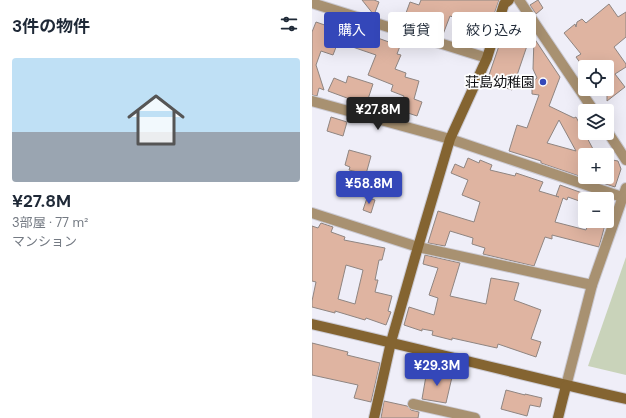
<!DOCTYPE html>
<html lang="ja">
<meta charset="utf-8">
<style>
:root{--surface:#fff;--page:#f6f6f7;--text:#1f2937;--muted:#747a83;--line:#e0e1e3;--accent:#3447b9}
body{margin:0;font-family:"DM Sans","Noto Sans JP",sans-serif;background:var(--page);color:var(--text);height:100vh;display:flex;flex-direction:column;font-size:15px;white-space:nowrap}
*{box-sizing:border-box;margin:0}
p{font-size:13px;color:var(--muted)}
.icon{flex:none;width:22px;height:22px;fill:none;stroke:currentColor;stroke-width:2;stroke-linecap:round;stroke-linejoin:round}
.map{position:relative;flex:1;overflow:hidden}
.side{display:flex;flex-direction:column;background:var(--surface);width:312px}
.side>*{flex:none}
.hud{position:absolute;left:12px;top:12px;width:242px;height:36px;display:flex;gap:8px}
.fabs{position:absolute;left:266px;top:60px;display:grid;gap:8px}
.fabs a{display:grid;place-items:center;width:36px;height:36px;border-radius:4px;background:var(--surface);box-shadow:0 4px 16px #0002;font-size:20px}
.price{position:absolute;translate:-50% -34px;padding:0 9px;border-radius:4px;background:var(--accent);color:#fff;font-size:13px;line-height:26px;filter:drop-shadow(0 1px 2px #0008)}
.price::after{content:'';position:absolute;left:50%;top:24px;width:12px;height:9px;margin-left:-6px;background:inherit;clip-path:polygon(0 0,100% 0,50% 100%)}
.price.current{background:#222;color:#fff}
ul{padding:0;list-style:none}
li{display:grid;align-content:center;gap:8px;height:212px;padding:0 12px}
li+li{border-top:1px solid var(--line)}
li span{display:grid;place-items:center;height:124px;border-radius:4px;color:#555}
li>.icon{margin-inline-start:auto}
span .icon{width:72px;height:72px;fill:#fffc;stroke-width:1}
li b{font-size:17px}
h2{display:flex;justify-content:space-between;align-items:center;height:48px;padding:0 12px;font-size:17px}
.chip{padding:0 14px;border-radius:4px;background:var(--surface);box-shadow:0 4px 16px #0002;font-size:14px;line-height:36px}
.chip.current{background:var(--accent);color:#fff}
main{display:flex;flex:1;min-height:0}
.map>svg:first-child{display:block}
</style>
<main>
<section class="side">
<h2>3件の物件<svg class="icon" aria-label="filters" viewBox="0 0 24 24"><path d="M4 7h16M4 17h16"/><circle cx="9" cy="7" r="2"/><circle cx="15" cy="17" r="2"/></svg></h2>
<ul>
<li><span style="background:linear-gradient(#bfe0f5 60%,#9aa5b1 0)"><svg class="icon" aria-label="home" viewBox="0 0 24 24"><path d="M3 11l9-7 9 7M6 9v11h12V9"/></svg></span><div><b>¥27.8M</b><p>3部屋 · 77 m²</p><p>マンション</p></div></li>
</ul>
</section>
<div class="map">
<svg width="314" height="418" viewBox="0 0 314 418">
<rect width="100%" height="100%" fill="#efeef8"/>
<path fill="#c9d3ba" d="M314 257V375L276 366Z"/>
<g fill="#dfb4a1" stroke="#8f8581" fill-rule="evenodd">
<path d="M50 0H62L67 2 62 15Z"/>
<path d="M109 0H187L177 29 138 16 130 37 90 24 98 2 107 5Z"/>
<path d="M226 0 231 8 224 14 218 5Z"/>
<path d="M297 4 306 17 314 12V37L302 47 314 64V67L303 74 313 87 295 101V67H271L264 57 269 54 252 33 263 24 264 27 265 22 270 19 274 23Z"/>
<path d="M208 13 214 22 209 26 217 31 219 34 200 90 175 81 191 34 190 33 195 17 201 18Z"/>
<path d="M4 22 27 30V29L46 35 48 28 64 33 63 37 88 46 85 54 89 55 83 69 94 73 93 77 107 81 102 99 110 102 105 116 87 110 92 96 79 91 81 85 56 75 64 55 26 42 21 55 9 51 4 65 12 90 7 88 5 96 0 95V32Z"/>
<path d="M222 38 248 77 237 106 262 118 264 117 281 149 273 153V178L229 163V161L197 151 205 125 215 128 227 95 220 94V82L225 78 221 69ZM247 120 264 151 235 143Z"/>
<path d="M36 76 61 84 54 105 16 91 22 78 34 83Z"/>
<path d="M19 117 35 122 31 136 15 131Z"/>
<path d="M37 150 59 156 54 174 37 170 38 167 33 165Z"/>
<path d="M156 158 167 163 168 160 180 165 178 170 203 176 204 173 231 182 227 191 247 197 244 196 248 185 273 194V203L256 197 255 200 251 198 243 222 274 230 277 221H294L287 247 240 235V239L233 237 222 266 171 254 173 248 160 244 161 238 138 231 133 246 116 243 126 211 162 222 168 202 150 195 156 180 139 173 143 164 152 168Z"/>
<path d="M295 159 306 161 309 169 303 187 278 179V177H295Z"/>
<path d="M55 198 63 200 59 213 51 210Z"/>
<path d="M9 223 21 227 19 232 33 237 32 240 73 248 70 260H67L63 280H66L63 292 80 296 76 311 79 312 74 325 54 318 53 320 23 311V313L0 307V301L4 282 0 281V226L6 228ZM34 265 51 270 43 304 26 299Z"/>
<path d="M113 255 148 263 138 296 174 304 179 278 207 283 202 300 229 310 219 339 229 342 224 357 186 344 185 348 140 338V340L120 335 121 331 110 329V331L92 325 97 307 122 315 126 298 117 295 126 268 111 264Z"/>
<path d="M0 343 36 352 35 355 68 363 59 402 42 398 46 385 0 375Z"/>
<path d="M115 370 140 377 134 403 110 399Z"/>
<path d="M194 390 213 395V394L230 398 228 407 218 405 215 416 189 409Z"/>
<path d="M72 401 95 406 99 410 107 412 106 418H69Z"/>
</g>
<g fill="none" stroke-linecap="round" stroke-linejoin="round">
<g stroke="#cbcad3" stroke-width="12">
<g id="street">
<path d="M207 0 282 111"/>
<path d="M0 3 175 58"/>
<path d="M0 101 138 139 310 197"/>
<path d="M295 131 314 160"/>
<path d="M0 213 106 247 280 285"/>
<path d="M254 386 280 285 314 188"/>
<path d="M101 404 163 418"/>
</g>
</g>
<g stroke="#cbcad3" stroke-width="12">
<g id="secondary">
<path d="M0 324C105 348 209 375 314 399"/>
<path d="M62 418 79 342 106 247 138 139 175 58 192 4 197 0"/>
<path d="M246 418 254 386"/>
</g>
</g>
<use href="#street" stroke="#a89171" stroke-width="10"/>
<use href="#secondary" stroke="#846431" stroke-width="10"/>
</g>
<circle fill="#3447b9" stroke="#fff" stroke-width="1.5" cx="231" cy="82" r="4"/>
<g text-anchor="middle" stroke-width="3.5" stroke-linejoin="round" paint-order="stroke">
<g font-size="14" fill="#101013" stroke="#fff" text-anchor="end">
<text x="223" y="87">荘島幼稚園</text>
</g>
</g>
</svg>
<div class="fabs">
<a><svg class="icon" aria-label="locate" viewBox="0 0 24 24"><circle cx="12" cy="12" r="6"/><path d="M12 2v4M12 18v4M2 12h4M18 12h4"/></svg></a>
<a><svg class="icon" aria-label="layers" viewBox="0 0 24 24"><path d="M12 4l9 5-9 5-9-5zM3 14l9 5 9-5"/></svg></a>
<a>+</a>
<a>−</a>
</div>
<b class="price current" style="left:66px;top:131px">¥27.8M</b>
<b class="price" style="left:57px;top:205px">¥58.8M</b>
<b class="price" style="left:125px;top:387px">¥29.3M</b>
<div class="hud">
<a class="chip current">購入</a>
<a class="chip">賃貸</a>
<a class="chip">絞り込み</a>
</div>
</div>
</main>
